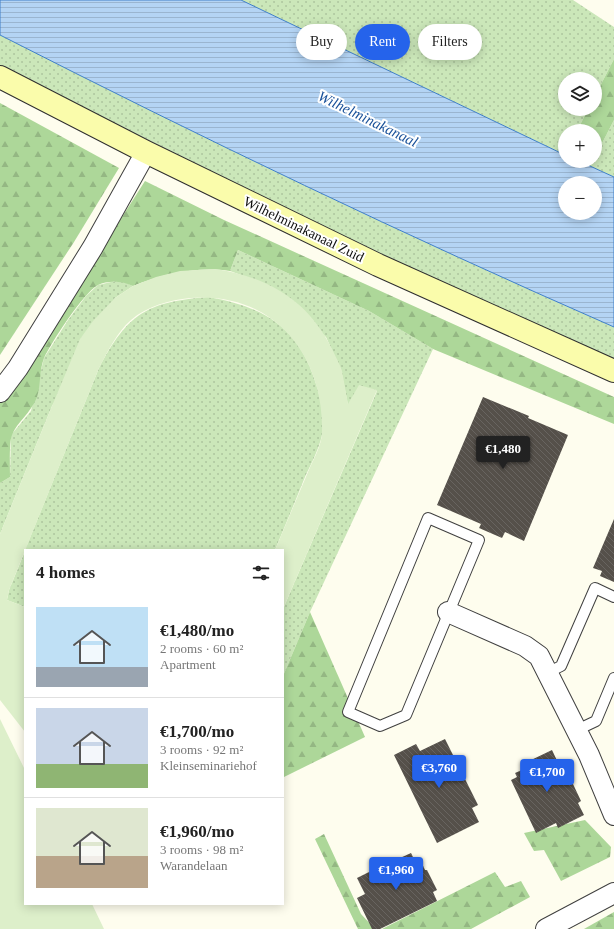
<!DOCTYPE html>
<meta charset="utf-8">
<style>
:root{--surface:#fff;--page:#f6f6f6;--text:#222;--muted:#767676;--line:#e0e0e0;--accent:#2563eb}
body{margin:0;font-family:Georgia,serif;background:var(--page);color:var(--text);height:100vh;display:flex;flex-direction:column;font-size:15px;white-space:nowrap}
*{box-sizing:border-box;margin:0}
p{font-size:13px;color:var(--muted)}
.icon{flex:none;width:22px;height:22px;fill:none;stroke:currentColor;stroke-width:2;stroke-linecap:round;stroke-linejoin:round}
.map{position:relative;flex:1;overflow:hidden}
.details{position:absolute;left:24px;top:549px;width:260px;height:356px;display:flex;flex-direction:column;background:var(--surface);border-radius:0px;box-shadow:0 2px 10px #0003}
.details>*{flex:none}
.guide{position:absolute;left:296px;top:24px;width:258px;height:36px;display:flex;gap:8px}
.controls{position:absolute;left:558px;top:72px;display:grid;gap:8px}
.controls a{display:grid;place-items:center;width:44px;height:44px;border-radius:50%;background:var(--surface);box-shadow:0 2px 10px #0003;font-size:20px}
.price{position:absolute;translate:-50% -34px;padding:0 9px;border-radius:4px;background:var(--accent);color:#fff;font-size:13px;line-height:26px;filter:drop-shadow(0 1px 2px #0008)}
.price::after{content:'';position:absolute;left:50%;top:24px;width:12px;height:9px;margin-left:-6px;background:inherit;clip-path:polygon(0 0,100% 0,50% 100%)}
.price.selected{background:#222;color:#fff}
ul{padding:0;list-style:none}
li{display:flex;align-items:center;gap:12px;height:100px;padding:0 12px}
li+li{border-top:1px solid var(--line)}
li span{display:grid;place-items:center;flex:none;width:112px;height:80px;border-radius:0px;color:#555}
li>.icon{margin-inline-start:auto}
span .icon{width:48px;height:48px;fill:#fffc;stroke-width:1}
li b{font-size:17px}
h2{display:flex;justify-content:space-between;align-items:center;height:48px;padding:0 12px;font-size:17px}
.chip{padding:0 14px;border-radius:18px;background:var(--surface);box-shadow:0 2px 10px #0003;font-size:14px;line-height:36px}
.chip.selected{background:var(--accent);color:#fff}
.map>svg:first-child{display:block}
</style>
<div class="map">
<svg width="614" height="929" viewBox="0 0 614 929">
<defs>
<pattern id="grass-dots" width="8" height="8" patternUnits="userSpaceOnUse"><rect width="8" height="8" fill="#cbe7b9"/><path d="M2 2h.1M6 6h.1" fill="none" stroke="#adc59e" stroke-width="1.8" stroke-linecap="round"/></pattern>
<pattern id="forest-firs" width="22" height="20" patternUnits="userSpaceOnUse"><rect width="22" height="20" fill="#add799"/><path d="M5 1l3.5 6h-7zM16 11l3.5 6h-7z" fill="#94b783"/></pattern>
<pattern id="water-rules" width="6" height="5" patternUnits="userSpaceOnUse"><rect width="6" height="5" fill="#b4d4f4"/><path d="M0 2.5h6" fill="none" stroke="#9ab5d0"/></pattern>
<pattern id="building-back-hatch" width="6" height="6" patternUnits="userSpaceOnUse"><rect width="6" height="6" fill="#55504a"/><path d="M-1 5l2 2M0 0l6 6M5-1l2 2" fill="none" stroke="#686460"/></pattern>
</defs>
<rect width="100%" height="100%" fill="#fefdee"/>
<g fill="url(#grass-dots)">
<path d="M241 0H573L614 27V59L595 96V79H565V109H588L577 131H565V155Z"/>
<path d="M0 35C202 138 406 236 614 327V362L495 309 202 169 203 167 0 66Z"/>
<path d="M614 120V177L579 161H595V157Z"/>
<path d="M238 250 369 311 433 349 310 612 283 676V609L377 391 348 405 341 370 326 337 263 283 230 271Z"/>
<path d="M111 282H125L133 286 115 298 52 406 0 534V483L10 477 11 435 31 411 44 358 68 320 86 296 98 285Z"/>
<path d="M208 297C266 307 300 328 317 387 321 401 325 420 322 435 319 449 311 464 305 477 295 502 285 526 275 550H25L99 368C128 313 147 302 208 297Z"/>
<path d="M25 551V607L7 600 9 590Z"/>
</g>
<g fill="url(#forest-firs)">
<path d="M614 59V120L595 157V131H577L588 109H595V96Z"/>
<path d="M0 103 119 168 74 242 0 355Z"/>
<path d="M145 181 224 220 614 397V424L433 349 369 311 238 250 230 271C198 266 162 274 133 286 123 281 108 280 98 285 83 293 51 343 44 358 39 371 41 385 37 397 31 413 17 422 12 435 9 441 10 468 10 477L0 483V403L39 347Z"/>
<path d="M310 612 365 737 284 777 283 774V676Z"/>
<path d="M585 820 611 847 610 857 561 881 544 850 534 851 524 833Z"/>
<path d="M324 834 361 914 375 929H358L315 839Z"/>
<path d="M495 872 505 887 521 881 530 897 471 929H382Z"/>
<path d="M614 912V929H584Z"/>
</g>
<g fill="#ddefca">
<path d="M215 269C269 277 309 301 333 351 336 358 340 364 342 371 344 382 346 393 348 404L359 385 377 390 283 609V550H275C286 524 297 498 308 472 313 460 322 445 322 432 324 354 272 291 190 298 170 300 147 306 131 320 117 332 108 351 99 368L9 590 7 600 25 607V732L0 700V534L52 406 80 339 93 321 115 298 133 286 156 277 180 271Z"/>
<path d="M0 719 25 770V904H92L104 929H0Z"/>
</g>
<path fill="url(#water-rules)" stroke="#3e7fc8" fill-rule="evenodd" d="M0 0H241L565 155V161H579L614 177V327C406 236 202 138 0 35ZM565 183H595V213H565Z"/>
<g fill="url(#building-back-hatch)">
<path d="M483 397 529 416 528 418 568 435 524 541 505 532 502 538 479 528 481 524 437 505Z"/>
<path d="M614 519V582L600 576 602 571 593 568Z"/>
<path d="M445 739 478 805 472 808 479 822 437 843 394 755 416 744 420 751Z"/>
<path d="M552 750 561 769 565 767 581 801 578 803 584 815 558 828 556 823 536 833 511 780 517 777 515 773 529 767 527 762Z"/>
<path d="M411 853 414 859 419 857 425 870H427L437 890 433 892 437 901 380 929H372L357 898 365 894 357 878 399 857 400 858Z"/>
</g>
<g fill="none" stroke-linecap="round" stroke-linejoin="round">
<g stroke="#404040" stroke-width="12">
<g id="lane">
<path d="M428 518 479 540 406 715 380 726 348 712Z"/>
<path d="M547 673 561 666 595 588 614 597"/>
<path d="M577 730 596 721 614 678"/>
</g>
</g>
<g stroke="#404040" stroke-width="22">
<g id="street">
<path d="M0 392 18 368 93 247 146 152"/>
<path d="M448 612 525 646 539 656 589 755 614 815"/>
<path d="M546 929 614 893"/>
</g>
</g>
<g stroke="#2f2f2f" stroke-width="24">
<path id="secondary" d="M0 77 146 152 378 265 614 371"/>
</g>
<use href="#lane" stroke="#fff" stroke-width="10"/>
<use href="#street" stroke="#fff" stroke-width="20"/>
<use href="#secondary" stroke="#fafcab" stroke-width="22"/>
</g>
<g text-anchor="middle" stroke-width="4" stroke-linejoin="round" paint-order="stroke">
<g font-size="14" fill="#0d0d0d" stroke="#fff">
<text transform="translate(304 229) rotate(26)" y="5">Wilhelminakanaal Zuid</text>
</g>
<g font-size="15" font-style="italic" fill="#1b529a" stroke="#fff">
<text transform="translate(368 119) rotate(26)" y="5">Wilhelminakanaal</text>
</g>
</g>
</svg>
<div class="controls">
<a><svg class="icon" aria-label="layers" viewBox="0 0 24 24"><path d="M12 4l9 5-9 5-9-5zM3 14l9 5 9-5"/></svg></a>
<a>+</a>
<a>−</a>
</div>
<b class="price selected" style="left:503px;top:470px">€1,480</b>
<b class="price" style="left:439px;top:789px">€3,760</b>
<b class="price" style="left:547px;top:793px">€1,700</b>
<b class="price" style="left:396px;top:891px">€1,960</b>
<div class="guide">
<a class="chip">Buy</a>
<a class="chip selected">Rent</a>
<a class="chip">Filters</a>
</div>
<section class="details">
<h2>4 homes<svg class="icon" aria-label="filters" viewBox="0 0 24 24"><path d="M4 7h16M4 17h16"/><circle cx="9" cy="7" r="2"/><circle cx="15" cy="17" r="2"/></svg></h2>
<ul>
<li><span style="background:linear-gradient(#bfe0f5 75%,#9aa5b1 0)"><svg class="icon" aria-label="home" viewBox="0 0 24 24"><path d="M3 11l9-7 9 7M6 9v11h12V9"/></svg></span><div><b>€1,480/mo</b><p>2 rooms · 60 m²</p><p>Apartment</p></div></li>
<li><span style="background:linear-gradient(#c9d6e8 70%,#8fb573 0)"><svg class="icon" aria-label="home" viewBox="0 0 24 24"><path d="M3 11l9-7 9 7M6 9v11h12V9"/></svg></span><div><b>€1,700/mo</b><p>3 rooms · 92 m²</p><p>Kleinseminariehof</p></div></li>
<li><span style="background:linear-gradient(#dfe7d0 60%,#b9a48a 0)"><svg class="icon" aria-label="home" viewBox="0 0 24 24"><path d="M3 11l9-7 9 7M6 9v11h12V9"/></svg></span><div><b>€1,960/mo</b><p>3 rooms · 98 m²</p><p>Warandelaan</p></div></li>
</ul>
</section>
</div>
